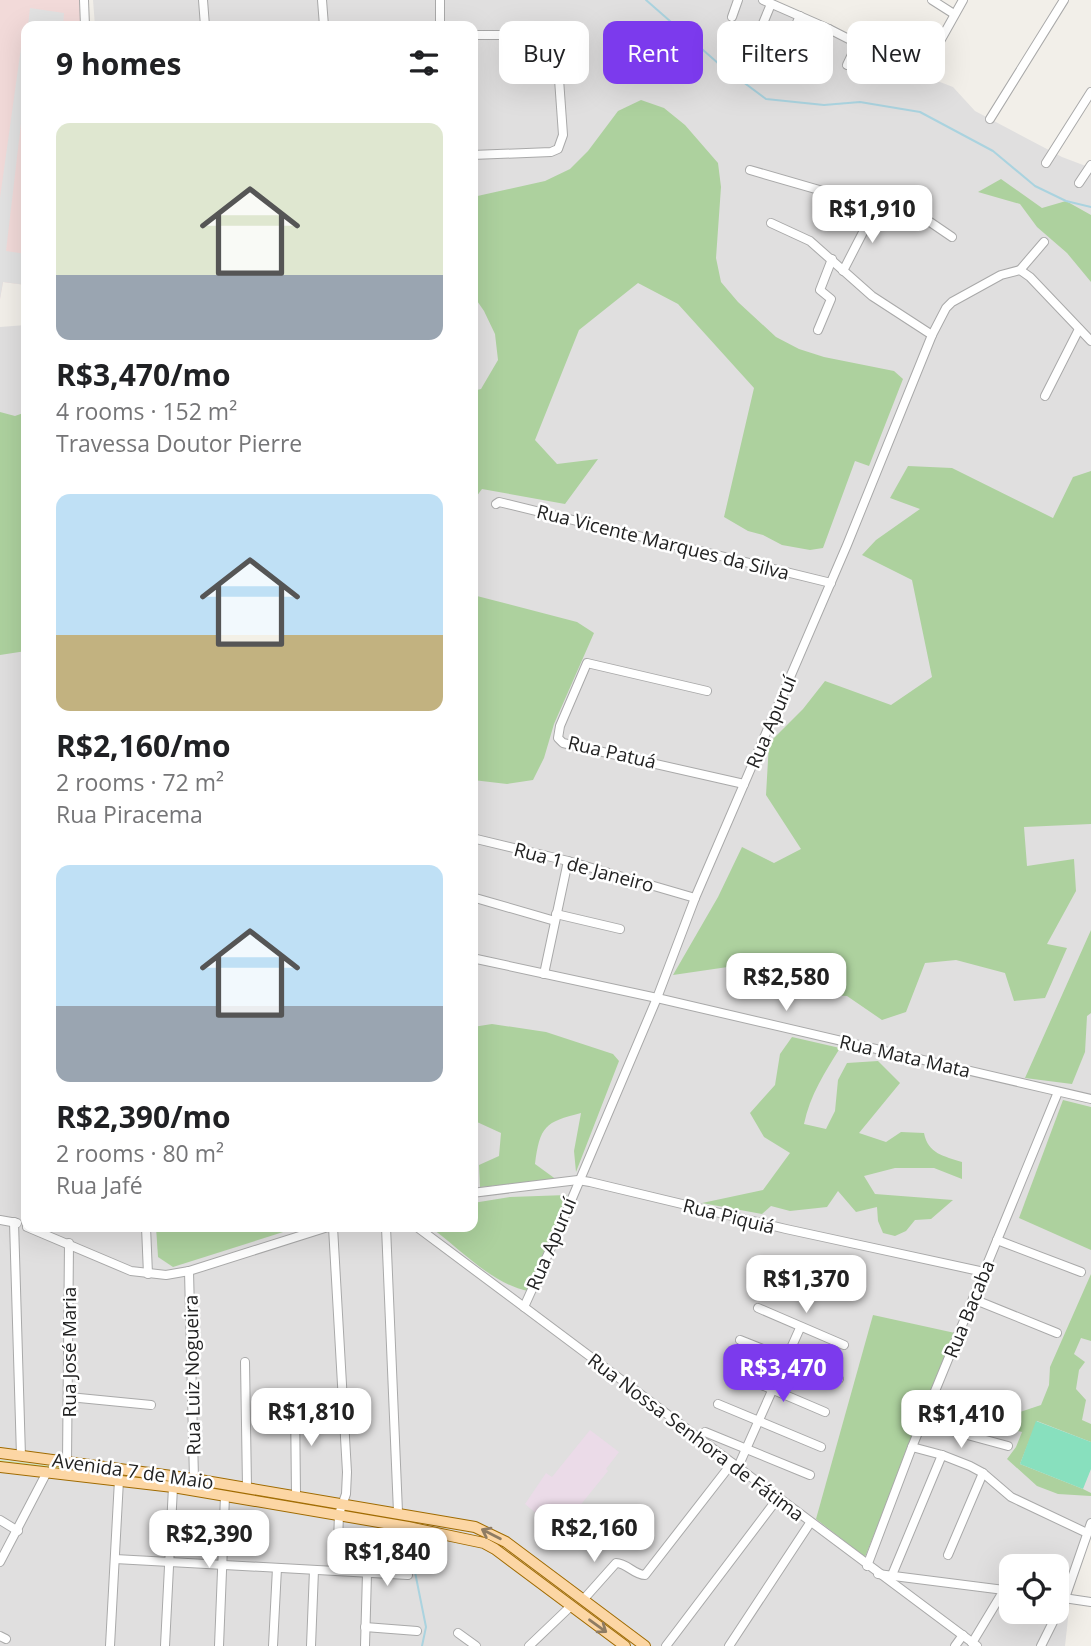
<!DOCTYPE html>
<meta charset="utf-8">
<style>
:root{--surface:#fff;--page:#f6f6f6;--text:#202124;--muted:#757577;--accent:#7c3aed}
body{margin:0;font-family:"Open Sans",sans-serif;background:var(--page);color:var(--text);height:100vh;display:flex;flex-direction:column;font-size:26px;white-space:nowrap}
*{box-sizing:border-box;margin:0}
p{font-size:23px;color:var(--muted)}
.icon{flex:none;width:38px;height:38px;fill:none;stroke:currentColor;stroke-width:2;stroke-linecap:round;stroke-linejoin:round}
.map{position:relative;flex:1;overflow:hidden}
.details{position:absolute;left:21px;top:21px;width:457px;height:1211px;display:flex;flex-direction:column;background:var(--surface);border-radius:14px;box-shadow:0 7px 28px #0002}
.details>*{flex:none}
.banner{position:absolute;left:499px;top:21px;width:486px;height:63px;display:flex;gap:14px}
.fabs{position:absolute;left:999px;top:1554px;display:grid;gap:14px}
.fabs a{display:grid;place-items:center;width:70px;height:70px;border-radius:14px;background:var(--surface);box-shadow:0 7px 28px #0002;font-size:35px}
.price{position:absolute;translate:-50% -60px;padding:0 16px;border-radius:14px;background:#fff;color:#222;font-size:23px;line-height:46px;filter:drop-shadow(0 2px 4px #0008)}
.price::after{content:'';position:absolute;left:50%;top:42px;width:21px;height:16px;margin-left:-10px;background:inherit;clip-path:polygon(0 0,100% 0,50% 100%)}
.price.selected{background:var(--accent);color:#fff}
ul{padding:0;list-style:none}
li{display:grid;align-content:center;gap:14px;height:371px;padding:0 35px}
li span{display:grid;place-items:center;height:217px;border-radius:14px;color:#555}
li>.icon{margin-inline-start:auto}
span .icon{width:126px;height:126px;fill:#fffc;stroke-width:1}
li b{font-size:30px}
h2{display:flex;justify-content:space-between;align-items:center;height:84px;padding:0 35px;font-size:30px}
.pill{padding:0 24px;border-radius:14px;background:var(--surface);box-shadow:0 7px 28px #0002;font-size:24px;line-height:63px}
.pill.selected{background:var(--accent);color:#fff}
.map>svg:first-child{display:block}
</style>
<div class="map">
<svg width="1091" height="1646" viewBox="0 0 1091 1646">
<rect width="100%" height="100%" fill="#f2efe9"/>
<path fill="#e0dfdf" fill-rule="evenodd" d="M93 0H764L873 56 953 87 975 111 1062 157 1091 168V1525L1071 1591 1065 1646H0V327L26 325V1227H472V26H95ZM1012 1566H1057V1612H1012Z"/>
<path fill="#f2dad9" d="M0 0H81L82 26H26V285L3 282 0 299Z"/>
<path fill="#ebdbe8" d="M590 1430 619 1452 606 1469 608 1471 570 1518 559 1511 549 1524 525 1504 546 1473 552 1477Z"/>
<path fill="#cdebb0" d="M0 1460 167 1480 283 1499 329 1510 0 1463Z"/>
<g fill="#add19e">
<path d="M641 100 664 108 685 125 718 163 721 187 716 258 721 282 738 302 776 337 799 349 824 357 894 371 903 379 869 466 855 461 823 548 810 550 782 545 763 535 748 531 724 517 754 388 678 304 638 283 579 330 535 440 557 464 598 459 565 504 482 489 473 501V391L481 389 498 360 495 334 484 311 473 295V197L545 181 570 169 588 151 618 111Z"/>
<path d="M1001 179 1042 208 1066 201 1091 215V282L1067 253 1037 227 1020 204 978 192Z"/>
<path d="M0 412 15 416 26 412V651L0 655Z"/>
<path d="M908 466 952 468 1053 518 1073 477 1091 471V824L1024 827 1027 866 1074 859 1076 891 1047 944 1067 948 1045 998 1014 1001 1005 973 956 960 925 963 906 1012 882 1020 847 996 812 994 755 963 673 975 718 897 742 847 774 863 801 849 766 795 769 743 803 709 825 681 891 705 932 677 912 580 862 555 876 540 920 509 890 498Z"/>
<path d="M473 595 577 622 594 633 554 724 544 758 533 780 507 784 473 780Z"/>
<path d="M1091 930V1013L1087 1016 1085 1052 1072 1084 1025 1078Z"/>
<path d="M492 1024 546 1032 613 1054 619 1061 576 1172 574 1151 581 1113C545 1122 540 1126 535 1164L557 1180 480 1187 479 1165 499 1156 501 1133 477 1122 473 1125V1027Z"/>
<path d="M792 1037 840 1048C825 1072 810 1095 804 1124L826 1129 835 1111 838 1080 847 1063 878 1061 900 1083 859 1133 886 1142 901 1132 924 1133C928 1154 944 1156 962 1162V1179L934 1168H895L864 1176 875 1194 953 1200 931 1219 915 1220 906 1231 895 1236 883 1233 878 1221 877 1207 856 1212 838 1191 827 1207 790 1211 771 1206 762 1214 702 1203 763 1190 790 1153 764 1137 750 1113 775 1085 780 1054Z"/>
<path d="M1063 1100 1091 1107V1250L1019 1218Z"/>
<path d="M567 1195 528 1291C490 1283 461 1249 430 1227H472L473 1203 510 1197Z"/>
<path d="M156 1227H299L173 1267 158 1257Z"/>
<path d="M1091 1274V1341L1081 1338 1074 1354 1085 1362 1079 1370 1076 1389 1086 1400 1082 1420 1091 1424V1442L1037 1421 1020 1464 1083 1489 1091 1493V1496L1058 1494 1037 1486 1007 1459 1016 1447 1022 1432 992 1424 999 1408 1020 1412 1041 1405 1049 1385 1050 1367Z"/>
<path d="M873 1315 955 1333 865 1557 816 1519Z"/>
</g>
<path fill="#88e0be" d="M1036 1421 1091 1442V1469L1083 1489 1020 1464Z"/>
<g fill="#e2e2e2">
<path d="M30 8 64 13 63 26H28Z"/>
<path d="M24 26 26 27V115H22L6 251 26 254V285L3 282 0 299V198Z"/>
</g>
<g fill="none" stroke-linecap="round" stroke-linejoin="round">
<g stroke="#aad3df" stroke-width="2">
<path d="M646 0 719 64 766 99 824 105 860 102 920 112 993 151 1035 186 1066 201 1091 207"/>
<path d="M414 1535 413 1562 426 1627 422 1646"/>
</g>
<g stroke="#a9a9a9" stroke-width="10">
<g id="minor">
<path d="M84 0 85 26"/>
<path d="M203 0 205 26"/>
<path d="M322 0 324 26"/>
<path d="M440 0V26"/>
<path d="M763 0 829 29 886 58"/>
<path d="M932 0 954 14"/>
<path d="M732 17 738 0"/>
<path d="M472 35H544L556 37 563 135 558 149 551 152 472 155"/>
<path d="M752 50 771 4"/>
<path d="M781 58 800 16"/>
<path d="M820 62 829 29"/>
<path d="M847 65 857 44"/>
<path d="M925 68 963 0"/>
<path d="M990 119 1064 0"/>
<path d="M1046 163 1091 92"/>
<path d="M750 170 930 222 952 237"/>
<path d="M1079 183 1091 165"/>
<path d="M771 223 810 241 872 296 932 335"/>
<path d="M1020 270 1044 242"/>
<path d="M843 271 876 207"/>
<path d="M818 330 831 299 820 290 832 259"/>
<path d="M1045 396 1079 329"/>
<path d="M496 504 499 502 831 583"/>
<path d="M707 691 587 663 560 726 558 738 563 743 744 784"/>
<path d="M472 838 568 861 695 898"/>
<path d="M472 897 555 921"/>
<path d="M556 914 620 929"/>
<path d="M472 958 657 998 1091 1099"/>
<path d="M544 974 568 861"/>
<path d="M472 1193 578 1180 590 1182 786 1229 984 1272"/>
<path d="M0 1220 17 1223"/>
<path d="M14 1222 21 1456"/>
<path d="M27 1227 131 1271 166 1275 189 1271 328 1227"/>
<path d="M146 1227 148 1274"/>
<path d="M333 1227 347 1472 346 1494 339 1514 337 1571"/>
<path d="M386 1227 398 1512"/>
<path d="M417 1227 977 1646"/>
<path d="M997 1240 1081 1272"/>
<path d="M189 1271 194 1479"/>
<path d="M973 1299 1057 1333"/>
<path d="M524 1307 554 1241 657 998 695 898 847 545 932 335 946 308 952 302 1001 275 1020 270 1030 277 1091 341"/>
<path d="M758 1308 844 1345"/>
<path d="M740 1340 839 1379"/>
<path d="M245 1362 247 1487"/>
<path d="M729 1371 825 1412"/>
<path d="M69 1397 151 1405"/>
<path d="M295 1401 296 1495"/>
<path d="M718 1404 821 1447"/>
<path d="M923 1423 1008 1446"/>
<path d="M705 1432 810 1475"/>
<path d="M912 1447 942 1455 970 1466 983 1473 1011 1497 1087 1533"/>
<path d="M67 1462 69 1243"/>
<path d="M738 1467 800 1328"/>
<path d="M0 1520 18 1531"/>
<path d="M948 1555 983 1473"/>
<path d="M115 1559 408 1575"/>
<path d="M0 1562 47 1472"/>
<path d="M867 1566 912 1447 1058 1092"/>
<path d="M878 1574 1012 1591"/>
<path d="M892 1575 942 1455"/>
<path d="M1057 1597 1091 1602"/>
<path d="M583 1600 616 1563C627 1563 634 1575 645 1575L732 1463"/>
<path d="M365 1627 417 1631"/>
<path d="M458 1633 476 1646"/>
<path d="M0 1636 6 1639"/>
<path d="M972 1643 1004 1590"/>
<path d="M110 1646 119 1480"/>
<path d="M165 1646 173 1487"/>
<path d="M219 1646 225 1496"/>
<path d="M273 1646 277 1568"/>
<path d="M311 1646 314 1570"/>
<path d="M365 1646 367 1573"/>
<path d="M529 1646 571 1606"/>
<path d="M666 1646 778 1498"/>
<path d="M729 1646 810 1523"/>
<path d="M955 1646 963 1635"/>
<path d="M1041 1646 1065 1598 1091 1523"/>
</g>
</g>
<g stroke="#a06b00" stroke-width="12">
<g id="major">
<path d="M0 1453 194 1479 475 1527 506 1542 645 1646"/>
<path d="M0 1467 173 1487 408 1527 484 1543 495 1549 625 1646"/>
</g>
</g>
<use href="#minor" stroke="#fff" stroke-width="8"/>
<use href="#major" stroke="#fcd6a4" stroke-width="10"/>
</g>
<defs><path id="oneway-shaft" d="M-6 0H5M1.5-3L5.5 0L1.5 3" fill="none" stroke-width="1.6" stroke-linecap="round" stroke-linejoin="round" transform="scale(1.75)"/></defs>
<g stroke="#8f7c63">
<use href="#oneway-shaft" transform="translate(491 1534) rotate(-153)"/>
<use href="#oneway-shaft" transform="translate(598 1626) rotate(36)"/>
</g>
<g text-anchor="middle" stroke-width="5" stroke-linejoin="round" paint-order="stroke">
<g font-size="19" fill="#222" stroke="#fff">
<text transform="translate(663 542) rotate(14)" y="7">Rua Vicente Marques da Silva</text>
<text transform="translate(771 722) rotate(-67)" y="7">Rua Apuruí</text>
<text transform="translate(612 752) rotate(13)" y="7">Rua Patuá</text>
<text transform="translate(584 867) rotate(15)" y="7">Rua 1 de Janeiro</text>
<text transform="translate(905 1056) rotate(13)" y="7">Rua Mata Mata</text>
<text transform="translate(729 1216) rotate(14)" y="7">Rua Piquiá</text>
<text transform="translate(551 1244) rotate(-67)" y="7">Rua Apuruí</text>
<text transform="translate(969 1309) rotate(-68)" y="7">Rua Bacaba</text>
<text transform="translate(69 1352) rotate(-90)" y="7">Rua José Maria</text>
<text transform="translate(192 1375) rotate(-91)" y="7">Rua Luiz Nogueira</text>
<text transform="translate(696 1437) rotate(37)" y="7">Rua Nossa Senhora de Fátima</text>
<text transform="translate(133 1471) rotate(8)" y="7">Avenida 7 de Maio</text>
</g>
</g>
</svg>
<div class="fabs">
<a><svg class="icon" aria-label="locate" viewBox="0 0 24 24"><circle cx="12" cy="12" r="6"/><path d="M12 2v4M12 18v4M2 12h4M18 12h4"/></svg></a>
</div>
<b class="price" style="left:872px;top:245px">R$1,910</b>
<b class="price" style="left:786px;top:1013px">R$2,580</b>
<b class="price" style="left:806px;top:1315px">R$1,370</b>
<b class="price selected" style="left:783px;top:1404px">R$3,470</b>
<b class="price" style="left:311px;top:1448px">R$1,810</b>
<b class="price" style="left:961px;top:1450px">R$1,410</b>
<b class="price" style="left:594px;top:1564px">R$2,160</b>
<b class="price" style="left:209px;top:1570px">R$2,390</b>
<b class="price" style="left:387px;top:1588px">R$1,840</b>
<div class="banner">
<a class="pill">Buy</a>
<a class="pill selected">Rent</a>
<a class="pill">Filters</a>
<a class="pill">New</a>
</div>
<section class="details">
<h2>9 homes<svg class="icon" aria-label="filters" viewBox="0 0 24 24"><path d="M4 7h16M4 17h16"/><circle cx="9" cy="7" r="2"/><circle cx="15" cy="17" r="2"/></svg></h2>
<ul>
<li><span style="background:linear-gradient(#dfe7d0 70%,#9aa5b1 0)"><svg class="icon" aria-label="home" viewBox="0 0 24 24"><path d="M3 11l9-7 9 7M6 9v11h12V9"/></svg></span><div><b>R$3,470/mo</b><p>4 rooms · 152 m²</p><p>Travessa Doutor Pierre</p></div></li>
<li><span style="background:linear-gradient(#bfe0f5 65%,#c2b280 0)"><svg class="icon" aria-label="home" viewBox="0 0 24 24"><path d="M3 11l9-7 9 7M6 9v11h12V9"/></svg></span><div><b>R$2,160/mo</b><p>2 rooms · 72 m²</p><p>Rua Piracema</p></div></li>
<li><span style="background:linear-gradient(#bfe0f5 65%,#9aa5b1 0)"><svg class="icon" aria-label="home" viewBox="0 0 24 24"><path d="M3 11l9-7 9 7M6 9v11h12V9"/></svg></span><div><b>R$2,390/mo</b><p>2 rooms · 80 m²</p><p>Rua Jafé</p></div></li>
</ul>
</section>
</div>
